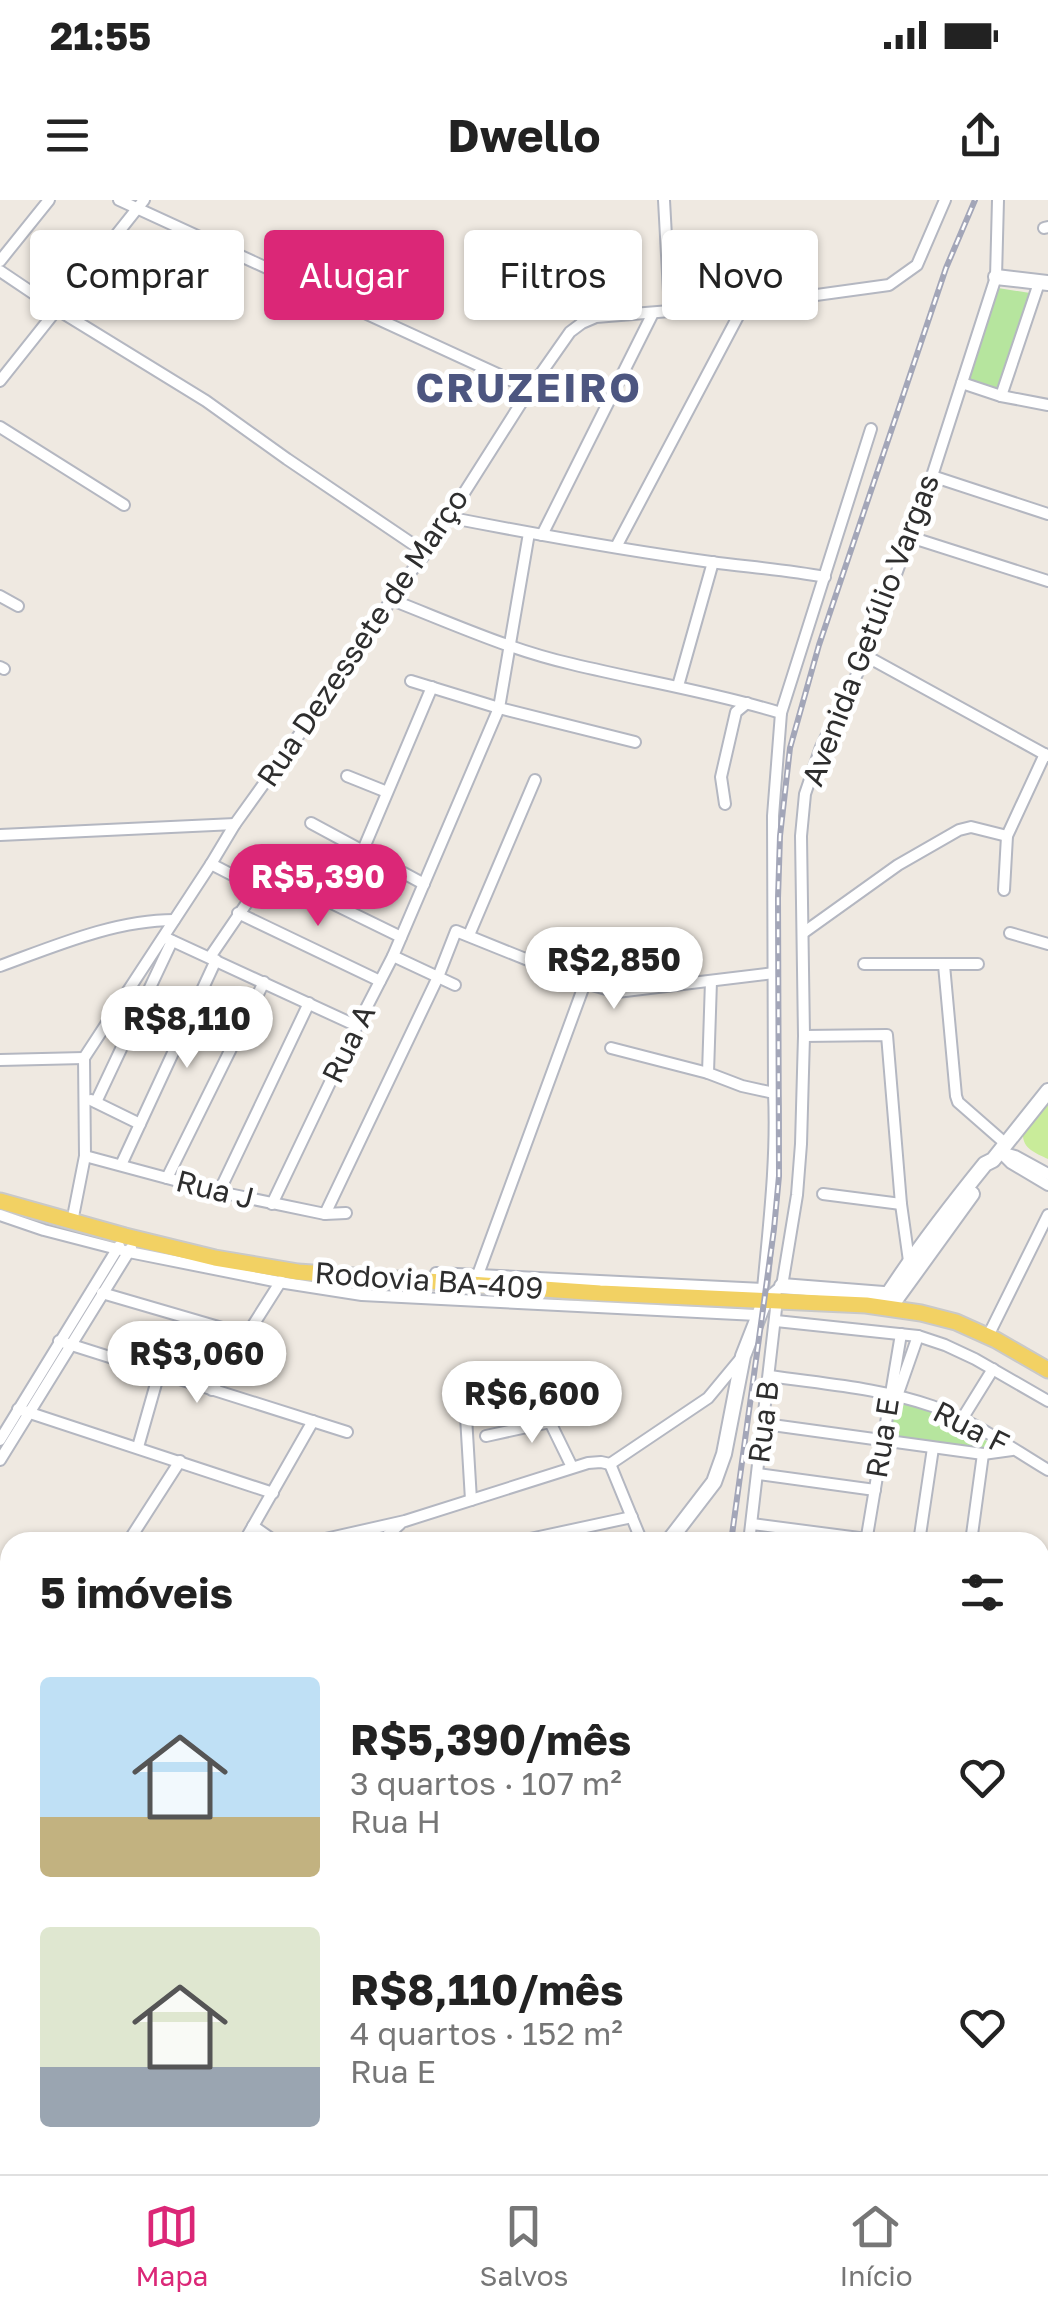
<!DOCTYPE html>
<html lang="pt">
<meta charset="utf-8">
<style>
:root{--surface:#fff;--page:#f6f6f6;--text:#222;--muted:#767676;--line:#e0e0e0;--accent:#db2777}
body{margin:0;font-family:"Golos Text",sans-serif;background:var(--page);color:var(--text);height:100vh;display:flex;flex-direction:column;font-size:38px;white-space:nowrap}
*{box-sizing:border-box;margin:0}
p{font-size:32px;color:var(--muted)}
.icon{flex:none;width:55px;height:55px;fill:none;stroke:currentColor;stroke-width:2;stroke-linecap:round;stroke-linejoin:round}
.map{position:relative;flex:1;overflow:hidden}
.details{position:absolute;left:0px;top:1332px;width:1050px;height:642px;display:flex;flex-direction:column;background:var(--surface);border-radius:30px 30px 0 0;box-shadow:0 2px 8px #0004}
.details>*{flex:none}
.banner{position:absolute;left:30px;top:30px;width:990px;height:90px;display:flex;gap:20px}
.price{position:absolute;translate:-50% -85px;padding:0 22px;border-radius:35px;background:#fff;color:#222;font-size:32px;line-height:65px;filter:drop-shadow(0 2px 5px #0008)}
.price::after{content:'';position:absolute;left:50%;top:60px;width:30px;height:22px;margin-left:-15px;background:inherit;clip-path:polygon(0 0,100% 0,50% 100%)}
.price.on{background:var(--accent);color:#fff}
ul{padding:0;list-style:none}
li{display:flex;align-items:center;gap:30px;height:250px;padding:0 40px}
li span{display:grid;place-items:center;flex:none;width:280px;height:200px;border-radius:10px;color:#555}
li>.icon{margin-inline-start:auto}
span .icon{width:120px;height:120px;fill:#fffc;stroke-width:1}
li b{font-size:42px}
h2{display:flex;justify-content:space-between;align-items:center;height:120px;padding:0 40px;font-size:42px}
.chip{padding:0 35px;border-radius:10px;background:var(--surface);box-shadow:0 2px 8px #0004;font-size:35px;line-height:90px}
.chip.on{background:var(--accent);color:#fff}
.status{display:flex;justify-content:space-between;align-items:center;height:70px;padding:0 50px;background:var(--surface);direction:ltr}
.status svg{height:28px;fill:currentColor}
header{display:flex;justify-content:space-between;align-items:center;height:130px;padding:0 40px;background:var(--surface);font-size:45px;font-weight:700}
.dock{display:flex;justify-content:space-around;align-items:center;height:140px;border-top:2px solid var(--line);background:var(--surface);font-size:28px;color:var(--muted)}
.dock a{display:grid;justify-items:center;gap:5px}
.dock .on{color:var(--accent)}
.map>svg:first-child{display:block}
</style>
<div class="status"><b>21:55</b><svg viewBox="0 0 49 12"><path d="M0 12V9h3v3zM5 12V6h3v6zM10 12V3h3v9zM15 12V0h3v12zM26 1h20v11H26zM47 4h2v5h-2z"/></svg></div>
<header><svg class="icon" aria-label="menu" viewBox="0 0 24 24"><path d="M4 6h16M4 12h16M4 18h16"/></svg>Dwello<svg class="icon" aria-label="share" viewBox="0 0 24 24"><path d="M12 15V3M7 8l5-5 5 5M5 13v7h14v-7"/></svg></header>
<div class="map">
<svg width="1048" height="1974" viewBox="0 0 1048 1974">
<rect width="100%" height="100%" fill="#efe9e1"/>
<g fill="#b6e59e">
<path d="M998 88 1030 93 999 191 967 180Z"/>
<path d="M898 1198 957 1221 991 1244 987 1254 886 1238Z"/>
</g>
<path fill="#c9ec9a" d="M1048 902V959C1036 953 1022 949 1023 933Z"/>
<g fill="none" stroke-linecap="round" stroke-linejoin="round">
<g stroke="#b4b7c1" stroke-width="14">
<g id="street">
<path d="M119 0 530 189"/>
<path d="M664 0 670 110"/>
<path d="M1044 28 1048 27"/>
<path d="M0 61 49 0"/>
<path d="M0 71 58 110 206 201 287 259 426 353"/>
<path d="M0 181 144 0"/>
<path d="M962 183 1001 196 1048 205"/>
<path d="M1001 196 1039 83"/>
<path d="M0 227 124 305"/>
<path d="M932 276 1048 314"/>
<path d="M447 317C534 334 623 350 711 362 749 367 787 370 825 377"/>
<path d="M542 335 653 113"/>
<path d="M910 337 1048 381"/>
<path d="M616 347 744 105"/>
<path d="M0 396 18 406"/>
<path d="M392 400C451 423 510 450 572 464 642 481 712 492 781 513"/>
<path d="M866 456 1048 556"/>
<path d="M0 467 4 469"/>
<path d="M411 481 499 508 635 542"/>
<path d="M678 486 713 362"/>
<path d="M347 576 387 592"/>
<path d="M725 604 721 577 736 512 747 503"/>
<path d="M311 623 424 684"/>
<path d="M0 635 235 624"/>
<path d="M363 650 432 487"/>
<path d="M211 664 256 687"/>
<path d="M1004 690 1007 636"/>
<path d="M238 713 380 781"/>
<path d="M803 733 898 665 959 630 971 627 1007 636 1045 554"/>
<path d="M1010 733 1048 744"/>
<path d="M469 735 535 580"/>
<path d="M164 737 357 826"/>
<path d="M393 756 455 785"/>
<path d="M210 757 268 672 401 737"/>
<path d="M864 764H978"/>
<path d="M944 765 956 896 958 902 1006 944"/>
<path d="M0 766C55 746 115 720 174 720"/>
<path d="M711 781 708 873 742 886 774 893"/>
<path d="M804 836 887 835 901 1004 909 1061"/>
<path d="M611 848 708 873"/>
<path d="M0 860 84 858"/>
<path d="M91 900 140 924"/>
<path d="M96 902 172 741"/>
<path d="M1000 952 1011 963 1048 985"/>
<path d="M1001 952 1015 956 1048 974"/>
<path d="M85 956 219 992 325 1014 346 1013"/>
<path d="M121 965 216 760"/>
<path d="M167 978 264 782"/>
<path d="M219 992 309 803"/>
<path d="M823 994 901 1004"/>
<path d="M272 1004 357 826 393 756 499 508 529 333"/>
<path d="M325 1014 438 777 456 731 585 783 617 792 774 773"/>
<path d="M0 1015 44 1030 129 1052 279 1082 362 1095 757 1115"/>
<path d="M72 1022 85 956 84 858 211 664 235 624 319 507 406 378 426 353 530 189 570 132 582 123 596 117 744 105 889 85 917 65 945 0"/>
<path d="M436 1073 763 1089"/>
<path d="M476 1080 585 783"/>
<path d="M102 1093 246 1135"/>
<path d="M759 1100 763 1089C769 1024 777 959 774 893L773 616 781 513 871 229"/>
<path d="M765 1100 782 1086 797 995 801 944 804 836 801 636 805 594 821 547 866 456 932 276 996 77 998 0"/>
<path d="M776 1121 918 1136 945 1145 975 1159 1048 1201"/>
<path d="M991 1130 1048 1015"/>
<path d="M59 1141 347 1232"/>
<path d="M770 1176C824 1184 880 1188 932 1206 973 1220 1011 1248 1048 1270"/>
<path d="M212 1190 281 1081"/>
<path d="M897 1196 918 1136"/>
<path d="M465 1200 471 1300"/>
<path d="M18 1209 273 1293"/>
<path d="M962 1219 993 1169"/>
<path d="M765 1224 983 1254 1012 1250"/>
<path d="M486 1236 550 1222 572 1267"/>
<path d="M0 1240 119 1046"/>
<path d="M138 1247 159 1173"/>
<path d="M0 1260 131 1048"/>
<path d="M610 1264 642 1342"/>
<path d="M758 1274 875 1290"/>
<path d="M752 1324 867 1339"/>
<path d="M253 1326 276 1342"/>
<path d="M128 1342 180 1261"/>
<path d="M244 1342 313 1221"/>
<path d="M312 1342 405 1321 588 1263 601 1262 610 1264 708 1198 742 1157"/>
<path d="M380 1342 400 1324"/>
<path d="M516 1342 632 1317"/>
<path d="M749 1342 777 1100"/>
<path d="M866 1342 901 1134"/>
<path d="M919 1342 933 1248"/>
<path d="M971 1342 983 1254"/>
<path d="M1040 1383 1048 1385"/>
<path d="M1040 1433 1048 1434"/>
<path d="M0 1438 10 1440"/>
<path d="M0 1450 10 1452"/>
<path d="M1040 1489 1048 1491"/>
<path d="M1040 1511 1048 1516"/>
<path d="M1040 1555 1048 1550"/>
<path d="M0 1558 10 1555"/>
<path d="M1040 1598 1048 1594"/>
<path d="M1040 1605 1048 1620"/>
<path d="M1040 1648 1048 1643"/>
<path d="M1040 1691 1048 1687"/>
<path d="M1040 1740 1048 1735"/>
<path d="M1040 1787 1048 1801"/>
<path d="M1040 1835 1048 1830"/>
<path d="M1040 1883 1048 1878"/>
<path d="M347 1965 353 1974"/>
<path d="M593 1965 600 1974"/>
<path d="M616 1965 639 1974"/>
<path d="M429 1974 432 1965"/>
<path d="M481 1974 485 1965"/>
<path d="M533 1974 537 1965"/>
<path d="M669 1974 671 1965"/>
<path d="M902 1974 904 1965"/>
<path d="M1030 1974 1032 1965"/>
</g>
</g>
<g stroke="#b4b7c1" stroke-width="18">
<g id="secondary">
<path d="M996 77 1048 83"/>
<path d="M782 1086 896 1095"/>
<path d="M891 1106 972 994"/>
<path d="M880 1107C912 1056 947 1011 985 964L993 960 1048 891"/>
<path d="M668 1342 714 1282 724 1254 743 1156 765 1100"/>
<path d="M177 1974 187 1965"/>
</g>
</g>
<g stroke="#c9c9c9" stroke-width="19">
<path id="primary" d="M0 1001 125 1036 215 1058 298 1072 600 1093 866 1105 921 1113 956 1122 996 1140 1048 1170"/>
</g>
<use href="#street" stroke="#fff" stroke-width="10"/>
<use href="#secondary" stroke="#fff" stroke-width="14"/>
<use href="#primary" stroke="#f2d163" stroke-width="15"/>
<g stroke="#a3a6b8" stroke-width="6">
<g id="rail">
<path d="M731 1342 774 1029 779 976 778 698 780 636 790 548 819 445 908 181 946 68 975 0"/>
<path d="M823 1965 825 1974"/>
</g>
</g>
<use href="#rail" stroke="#fff" stroke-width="2.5" stroke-dasharray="8" stroke-linecap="butt"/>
</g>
<g text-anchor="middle" stroke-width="10" stroke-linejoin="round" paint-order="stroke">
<g font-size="30" fill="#2e2e2e" stroke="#fff">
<text transform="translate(871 430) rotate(-69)" y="10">Avenida Getúlio Vargas</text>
<text transform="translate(363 438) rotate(-56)" y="10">Rua Dezessete de Março</text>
<text transform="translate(349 844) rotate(-64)" y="10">Rua A</text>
<text transform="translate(215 990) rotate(14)" y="10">Rua J</text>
<text transform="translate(429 1081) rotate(4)" y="10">Rodovia BA-409</text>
<text transform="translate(764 1222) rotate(-83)" y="10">Rua B</text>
<text transform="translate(971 1228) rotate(27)" y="10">Rua F</text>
<text transform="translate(883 1238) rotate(-81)" y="10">Rua E</text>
</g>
<g font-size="40" font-weight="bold" letter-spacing="2.5" fill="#4d5680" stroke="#fff">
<text x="529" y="202">CRUZEIRO</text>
</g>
</g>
</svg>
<b class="price on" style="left:318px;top:729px">R$5,390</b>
<b class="price" style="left:614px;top:812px">R$2,850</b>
<b class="price" style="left:187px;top:871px">R$8,110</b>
<b class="price" style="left:197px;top:1206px">R$3,060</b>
<b class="price" style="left:532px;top:1246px">R$6,600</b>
<div class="banner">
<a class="chip">Comprar</a>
<a class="chip on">Alugar</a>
<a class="chip">Filtros</a>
<a class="chip">Novo</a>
</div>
<section class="details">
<h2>5 imóveis<svg class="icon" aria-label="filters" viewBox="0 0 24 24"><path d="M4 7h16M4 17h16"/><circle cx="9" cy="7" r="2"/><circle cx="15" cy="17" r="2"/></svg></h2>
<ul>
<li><span style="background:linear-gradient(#bfe0f5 70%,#c2b280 0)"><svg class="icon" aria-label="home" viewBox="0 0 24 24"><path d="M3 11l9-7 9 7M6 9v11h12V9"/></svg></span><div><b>R$5,390/mês</b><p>3 quartos · 107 m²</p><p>Rua H</p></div><svg class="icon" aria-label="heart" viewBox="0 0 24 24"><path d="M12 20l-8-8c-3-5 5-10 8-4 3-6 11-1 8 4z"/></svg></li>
<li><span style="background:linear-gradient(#dfe7d0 70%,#9aa5b1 0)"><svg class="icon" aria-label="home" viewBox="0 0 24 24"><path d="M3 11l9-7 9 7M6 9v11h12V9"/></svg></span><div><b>R$8,110/mês</b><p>4 quartos · 152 m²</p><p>Rua E</p></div><svg class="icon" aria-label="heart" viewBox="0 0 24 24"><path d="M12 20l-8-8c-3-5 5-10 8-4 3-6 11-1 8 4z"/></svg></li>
</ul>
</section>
</div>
<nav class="dock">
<a class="on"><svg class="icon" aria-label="map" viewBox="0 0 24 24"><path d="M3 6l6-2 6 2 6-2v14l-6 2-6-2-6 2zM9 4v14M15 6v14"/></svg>Mapa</a>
<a><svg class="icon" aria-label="saved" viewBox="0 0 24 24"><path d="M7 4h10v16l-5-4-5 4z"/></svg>Salvos</a>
<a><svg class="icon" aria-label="home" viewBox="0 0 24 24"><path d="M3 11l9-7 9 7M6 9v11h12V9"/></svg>Início</a>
</nav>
